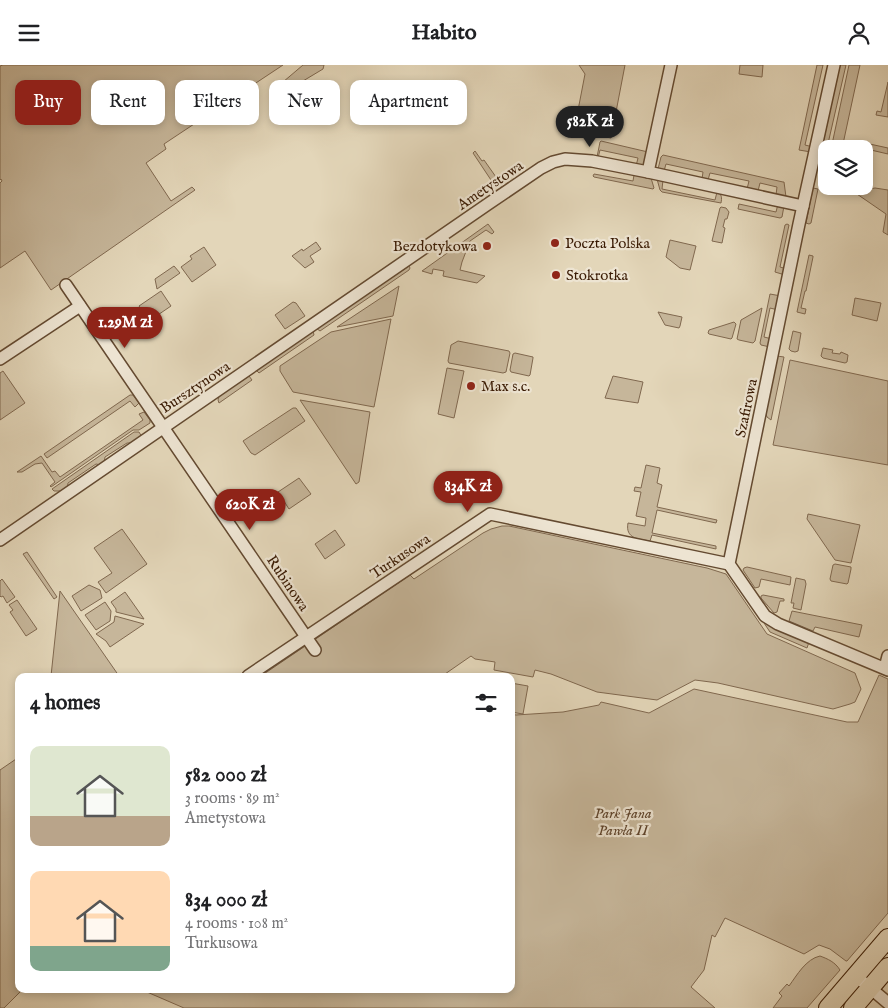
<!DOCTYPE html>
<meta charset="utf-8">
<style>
:root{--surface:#fff;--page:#f6f6f6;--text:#202124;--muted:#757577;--accent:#8f2418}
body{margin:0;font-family:"IM FELL English",serif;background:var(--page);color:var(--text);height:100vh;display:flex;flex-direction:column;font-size:19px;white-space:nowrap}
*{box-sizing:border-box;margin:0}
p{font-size:16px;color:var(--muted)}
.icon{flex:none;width:28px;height:28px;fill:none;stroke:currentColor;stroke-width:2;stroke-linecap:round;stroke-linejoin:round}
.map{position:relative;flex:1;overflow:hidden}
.details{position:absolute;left:15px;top:608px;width:500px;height:320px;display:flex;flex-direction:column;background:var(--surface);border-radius:10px;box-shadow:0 2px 8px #0003}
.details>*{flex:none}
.hud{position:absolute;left:15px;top:15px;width:500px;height:45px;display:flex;gap:10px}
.controls{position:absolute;left:818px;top:75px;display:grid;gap:10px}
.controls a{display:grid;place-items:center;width:55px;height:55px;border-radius:10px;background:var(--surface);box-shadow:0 2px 8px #0003;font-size:25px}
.price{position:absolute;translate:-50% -42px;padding:0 11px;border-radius:18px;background:var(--accent);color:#fff;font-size:16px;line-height:32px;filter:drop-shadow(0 1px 2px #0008)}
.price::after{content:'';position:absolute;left:50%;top:30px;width:15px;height:11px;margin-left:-8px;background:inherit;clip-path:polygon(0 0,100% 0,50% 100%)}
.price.active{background:#222;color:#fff}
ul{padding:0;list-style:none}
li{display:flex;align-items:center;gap:15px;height:125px;padding:0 15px}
li span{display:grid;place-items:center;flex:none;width:140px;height:100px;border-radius:10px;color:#555}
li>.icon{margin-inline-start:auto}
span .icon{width:60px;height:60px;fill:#fffc;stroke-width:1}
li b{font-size:21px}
h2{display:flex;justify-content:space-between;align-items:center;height:60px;padding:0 15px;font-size:21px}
.pill{padding:0 18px;border-radius:10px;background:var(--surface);box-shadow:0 2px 8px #0003;font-size:18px;line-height:45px}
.pill.active{background:var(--accent);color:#fff}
header{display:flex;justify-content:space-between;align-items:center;height:65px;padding:0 15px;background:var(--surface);font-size:22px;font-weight:800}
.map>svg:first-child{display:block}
</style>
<header><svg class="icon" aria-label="menu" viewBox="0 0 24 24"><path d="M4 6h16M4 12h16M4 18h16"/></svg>Habito<svg class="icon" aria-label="person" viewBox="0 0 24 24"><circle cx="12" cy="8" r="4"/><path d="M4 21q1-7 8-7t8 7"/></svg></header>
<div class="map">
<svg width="888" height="943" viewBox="0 0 888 943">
<rect width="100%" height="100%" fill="#e3d6b9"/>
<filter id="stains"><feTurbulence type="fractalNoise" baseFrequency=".004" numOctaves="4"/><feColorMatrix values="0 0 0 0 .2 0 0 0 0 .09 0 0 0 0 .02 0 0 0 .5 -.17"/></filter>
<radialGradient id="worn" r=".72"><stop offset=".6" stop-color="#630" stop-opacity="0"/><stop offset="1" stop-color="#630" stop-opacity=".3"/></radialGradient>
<g fill="#c6b69a" stroke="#80684f">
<path d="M3 0H283L164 79 166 84 146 98 171 136 192 122 195 125 51 225 25 186 0 203V118L2 116 1 114 0 115V1Z"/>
<path d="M303 0H324L323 4 288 25 283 24 282 21 283 17Z"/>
<path d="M579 0H625L611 73 574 66 585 9Z"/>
<path d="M740 0H763L762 12 739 9Z"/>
<path d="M817 0H823L805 80 813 82 811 87 799 85Z"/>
<path d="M840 0H846L827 83 824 81 823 78Z"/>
<path d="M849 0H860L843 79 840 84H831Z"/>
<path d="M888 17V52L876 50 877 46 881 47Z"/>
<path d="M601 76 648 87 645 99 639 101H636L638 93 600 85 598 93 597 92 600 77Z"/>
<path d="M856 76 888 83V89L858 82 857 84H851V81Z"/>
<path d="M475 86 482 96 484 95 496 112 495 117 493 118 473 88Z"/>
<path d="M663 90 783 117H784L786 132 776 130 777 122 760 118 758 126 747 124 749 116 710 108 708 115 702 114 703 107 666 99 664 106 658 104 661 92Z"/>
<path d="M594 109 633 116 634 110 651 113 654 123 653 124 594 112 593 111Z"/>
<path d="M657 114 663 115 662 124 715 135 717 127C722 129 722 133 721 138L662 127 660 125Z"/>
<path d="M813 123 818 124 811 158 809 159 806 158Z"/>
<path d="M875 123 888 125V170L883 167 886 149 854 127Z"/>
<path d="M739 139 776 147 778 139 784 141 782 152 780 153 738 144Z"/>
<path d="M721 142 726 143 729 147 727 154H725L723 162 725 163 722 178 712 176 720 143Z"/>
<path d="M488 159 494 167 492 169 486 165 470 176 462 197 460 205 485 211 477 218 443 211 444 206 433 204 432 209 422 206Z"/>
<path d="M787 159 789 160 780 202 787 204 785 210 775 207 785 160Z"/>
<path d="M670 175 696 181 690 205 680 203 666 192Z"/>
<path d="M316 177 321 184 310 191 314 197 305 203 292 191 302 184 303 186Z"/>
<path d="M204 182 216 200 192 217 181 202 192 194 190 191Z"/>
<path d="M809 190 813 191V192L806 226H805L801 243 806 244 805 249 797 247Z"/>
<path d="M174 201 180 208 157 224 155 214Z"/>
<path d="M409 201 410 203 409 205 320 266 316 263Z"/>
<path d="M399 221 393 251 337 262Z"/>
<path d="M161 226 171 241 149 256 139 241Z"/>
<path d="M770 229 781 231 778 245 770 243 764 272 772 274 770 282 761 280 760 278Z"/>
<path d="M855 233 881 238 877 256 852 250Z"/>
<path d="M293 237 296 238 305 251 285 264 275 250Z"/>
<path d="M762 243 755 276 753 278 739 275 737 274 741 255Z"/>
<path d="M658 247 682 252 680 261 679 263 665 260Z"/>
<path d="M391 254 374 342 293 327 280 306V301L331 267Z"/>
<path d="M734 257 736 259 732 273 731 274 709 269 708 268 709 265Z"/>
<path d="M313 266 314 270 259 308 256 305Z"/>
<path d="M793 266 801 268 798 286 795 287 791 286 789 284Z"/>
<path d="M458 276 509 286 510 288 506 307 503 308 449 298 448 296 451 280Z"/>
<path d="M823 283 833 285 832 288 840 289 841 287 848 290 847 297 845 298 823 293 821 291Z"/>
<path d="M515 288 533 292V293L530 310 529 311 511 307 510 305 513 289Z"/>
<path d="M777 291 784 292 771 355 767 352 766 349Z"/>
<path d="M790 295 888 316V400L773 380Z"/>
<path d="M447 303 464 306 454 353 438 349Z"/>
<path d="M3 306 25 338 0 355V308Z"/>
<path d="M249 311 252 315 219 338 218 335 219 331Z"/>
<path d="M613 311 643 317 638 338 605 333Z"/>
<path d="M130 330H133L139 338 135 342 130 336 47 393 44 389Z"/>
<path d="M300 335 370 347 359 417 356 419Z"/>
<path d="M293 343H296L305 356 255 390 251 388 243 376Z"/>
<path d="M144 347 150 355V358L139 365H133L51 422 50 421 55 417 42 398 35 399 22 407H17L41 391 52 407 55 406 60 412 143 355 139 349Z"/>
<path d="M134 367H139L142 372 133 378H127L105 392 104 398 101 400 96 399 68 418 67 424 63 426H54L52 424Z"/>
<path d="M646 400 660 403 657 418 662 420 657 442 717 455 716 458 657 445 652 468 716 481V484L652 470 650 476C639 474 625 474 628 458L645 461 646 453 636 451 641 427 634 426 635 422 641 423Z"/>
<path d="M299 413 311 429 289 444 278 427Z"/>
<path d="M808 449 860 460 851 498 835 495 807 454Z"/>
<path d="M502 461H509L707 503 726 509 767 569 855 608 861 624 855 637 850 639 833 644 718 618 695 615 657 635 597 627 551 609 535 605 533 612 494 605 495 597 475 594 471 591 445 609 446 611H261L410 510 414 514 483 468 491 464Z"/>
<path d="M122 464 147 499 106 528 98 517 112 508 94 483Z"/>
<path d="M335 465 345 480 325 494 315 479Z"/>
<path d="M27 487 57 532 54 534 23 489Z"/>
<path d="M835 499 851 502V504L848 518 847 519 831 516 830 514 833 500Z"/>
<path d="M747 502 791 512 790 520 761 514 759 522 755 523 743 505 744 503Z"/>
<path d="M796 513 805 515 806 519 801 545 793 543 794 538H791Z"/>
<path d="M2 514 15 532 7 538 3 531 1 532 0 531V516Z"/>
<path d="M89 520 100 525 102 533 81 546 72 531Z"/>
<path d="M60 526 119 611H51Z"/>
<path d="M125 527 144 554 116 547V544L111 537Z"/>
<path d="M763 530 784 534V536H780L777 547 774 548 761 533V531Z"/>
<path d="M17 535 37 564 26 571 10 547 13 545 9 540Z"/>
<path d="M105 537 111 546 110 556 96 565 85 550Z"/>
<path d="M792 546 862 560 859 572 815 562 813 566 789 556Z"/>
<path d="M758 549 809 577 807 583 770 567Z"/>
<path d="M115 551 144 559 110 582 106 576 96 569 114 557Z"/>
<path d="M879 610 888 614V848L847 896H846L830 884 819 880 804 889 725 853 715 872 712 870 704 905 691 922 715 943H184L140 924H511V649L516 650 563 647 599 640 601 637 649 648 694 624 847 657H858Z"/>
<path d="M511 618 528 621 523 649 511 647Z"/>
<path d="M19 692V924H23L4 943H0V705Z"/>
<path d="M820 891C828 894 835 897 840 905L807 943H773L782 931 779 928 787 919 789 921C797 910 806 894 820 891Z"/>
</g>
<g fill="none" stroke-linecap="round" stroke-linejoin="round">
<g stroke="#644a31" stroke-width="14">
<g id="street">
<path d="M834 0 799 159 729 499 765 551 778 559 888 605"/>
<path d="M648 107 671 0"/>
<path d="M66 220 315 585"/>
<path d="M0 294 80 241"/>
<path d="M0 475 488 139 541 103 553 97 565 94 592 96 648 107 803 141"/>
<path d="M885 603 888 591"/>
<path d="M248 611 490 449 729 499"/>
<path d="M856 911 888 938"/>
</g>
</g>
<g stroke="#3a1b04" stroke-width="20">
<g id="primary">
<path d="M828 943 888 873"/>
<path d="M853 943 888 902"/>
</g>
</g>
<use href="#street" stroke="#ede4d2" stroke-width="11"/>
<use href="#primary" stroke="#e3d6b9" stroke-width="18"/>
</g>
<g fill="#8f2418" stroke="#ede4d2" stroke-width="2">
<circle cx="555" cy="178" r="5"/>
<circle cx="487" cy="181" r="5"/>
<circle cx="556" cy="210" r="5"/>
<circle cx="471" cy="321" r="5"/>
</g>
<g text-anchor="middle" stroke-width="4.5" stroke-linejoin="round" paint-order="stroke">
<g font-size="15" fill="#3a1b04" stroke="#ede4d2">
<text transform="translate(490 120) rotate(-34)" y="5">Ametystowa</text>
<text transform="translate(195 322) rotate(-34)" y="5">Bursztynowa</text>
<text transform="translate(746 343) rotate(-78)" y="5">Szafirowa</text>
<text transform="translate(400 491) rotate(-34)" y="5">Turkusowa</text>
<text transform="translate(288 518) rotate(56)" y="5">Rubinowa</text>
</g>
<g font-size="15" fill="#3a1b04" stroke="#ede4d2" text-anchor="start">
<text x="565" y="183">Poczta Polska</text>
<text x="477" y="186" text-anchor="end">Bezdotykowa</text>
<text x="566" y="215">Stokrotka</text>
<text x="481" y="326">Max s.c.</text>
</g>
<g font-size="15" font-style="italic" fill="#5d422a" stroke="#ede4d2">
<text x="623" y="753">Park Jana<tspan x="623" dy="17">Pawła II</tspan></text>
</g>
</g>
<rect width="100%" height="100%" filter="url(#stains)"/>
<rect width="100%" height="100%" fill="url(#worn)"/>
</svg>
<div class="controls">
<a><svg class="icon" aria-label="layers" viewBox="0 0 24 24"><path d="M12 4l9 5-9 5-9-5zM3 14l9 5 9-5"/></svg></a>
</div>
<b class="price active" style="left:590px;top:83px">582K zł</b>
<b class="price" style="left:125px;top:284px">1.29M zł</b>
<b class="price" style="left:468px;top:448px">834K zł</b>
<b class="price" style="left:250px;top:466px">620K zł</b>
<div class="hud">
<a class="pill active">Buy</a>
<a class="pill">Rent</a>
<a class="pill">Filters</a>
<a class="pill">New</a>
<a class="pill">Apartment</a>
</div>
<section class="details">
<h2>4 homes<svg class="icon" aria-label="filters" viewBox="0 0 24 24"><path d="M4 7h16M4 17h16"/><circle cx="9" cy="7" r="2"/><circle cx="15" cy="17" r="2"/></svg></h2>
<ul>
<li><span style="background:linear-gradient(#dfe7d0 70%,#b9a48a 0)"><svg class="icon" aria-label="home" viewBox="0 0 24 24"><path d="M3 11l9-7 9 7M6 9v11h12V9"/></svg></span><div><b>582 000 zł</b><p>3 rooms · 89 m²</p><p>Ametystowa</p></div></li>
<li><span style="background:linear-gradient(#ffd9b3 75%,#7fa58c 0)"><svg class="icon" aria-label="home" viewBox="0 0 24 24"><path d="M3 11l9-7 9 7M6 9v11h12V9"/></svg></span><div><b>834 000 zł</b><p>4 rooms · 108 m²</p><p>Turkusowa</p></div></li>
</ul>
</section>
</div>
